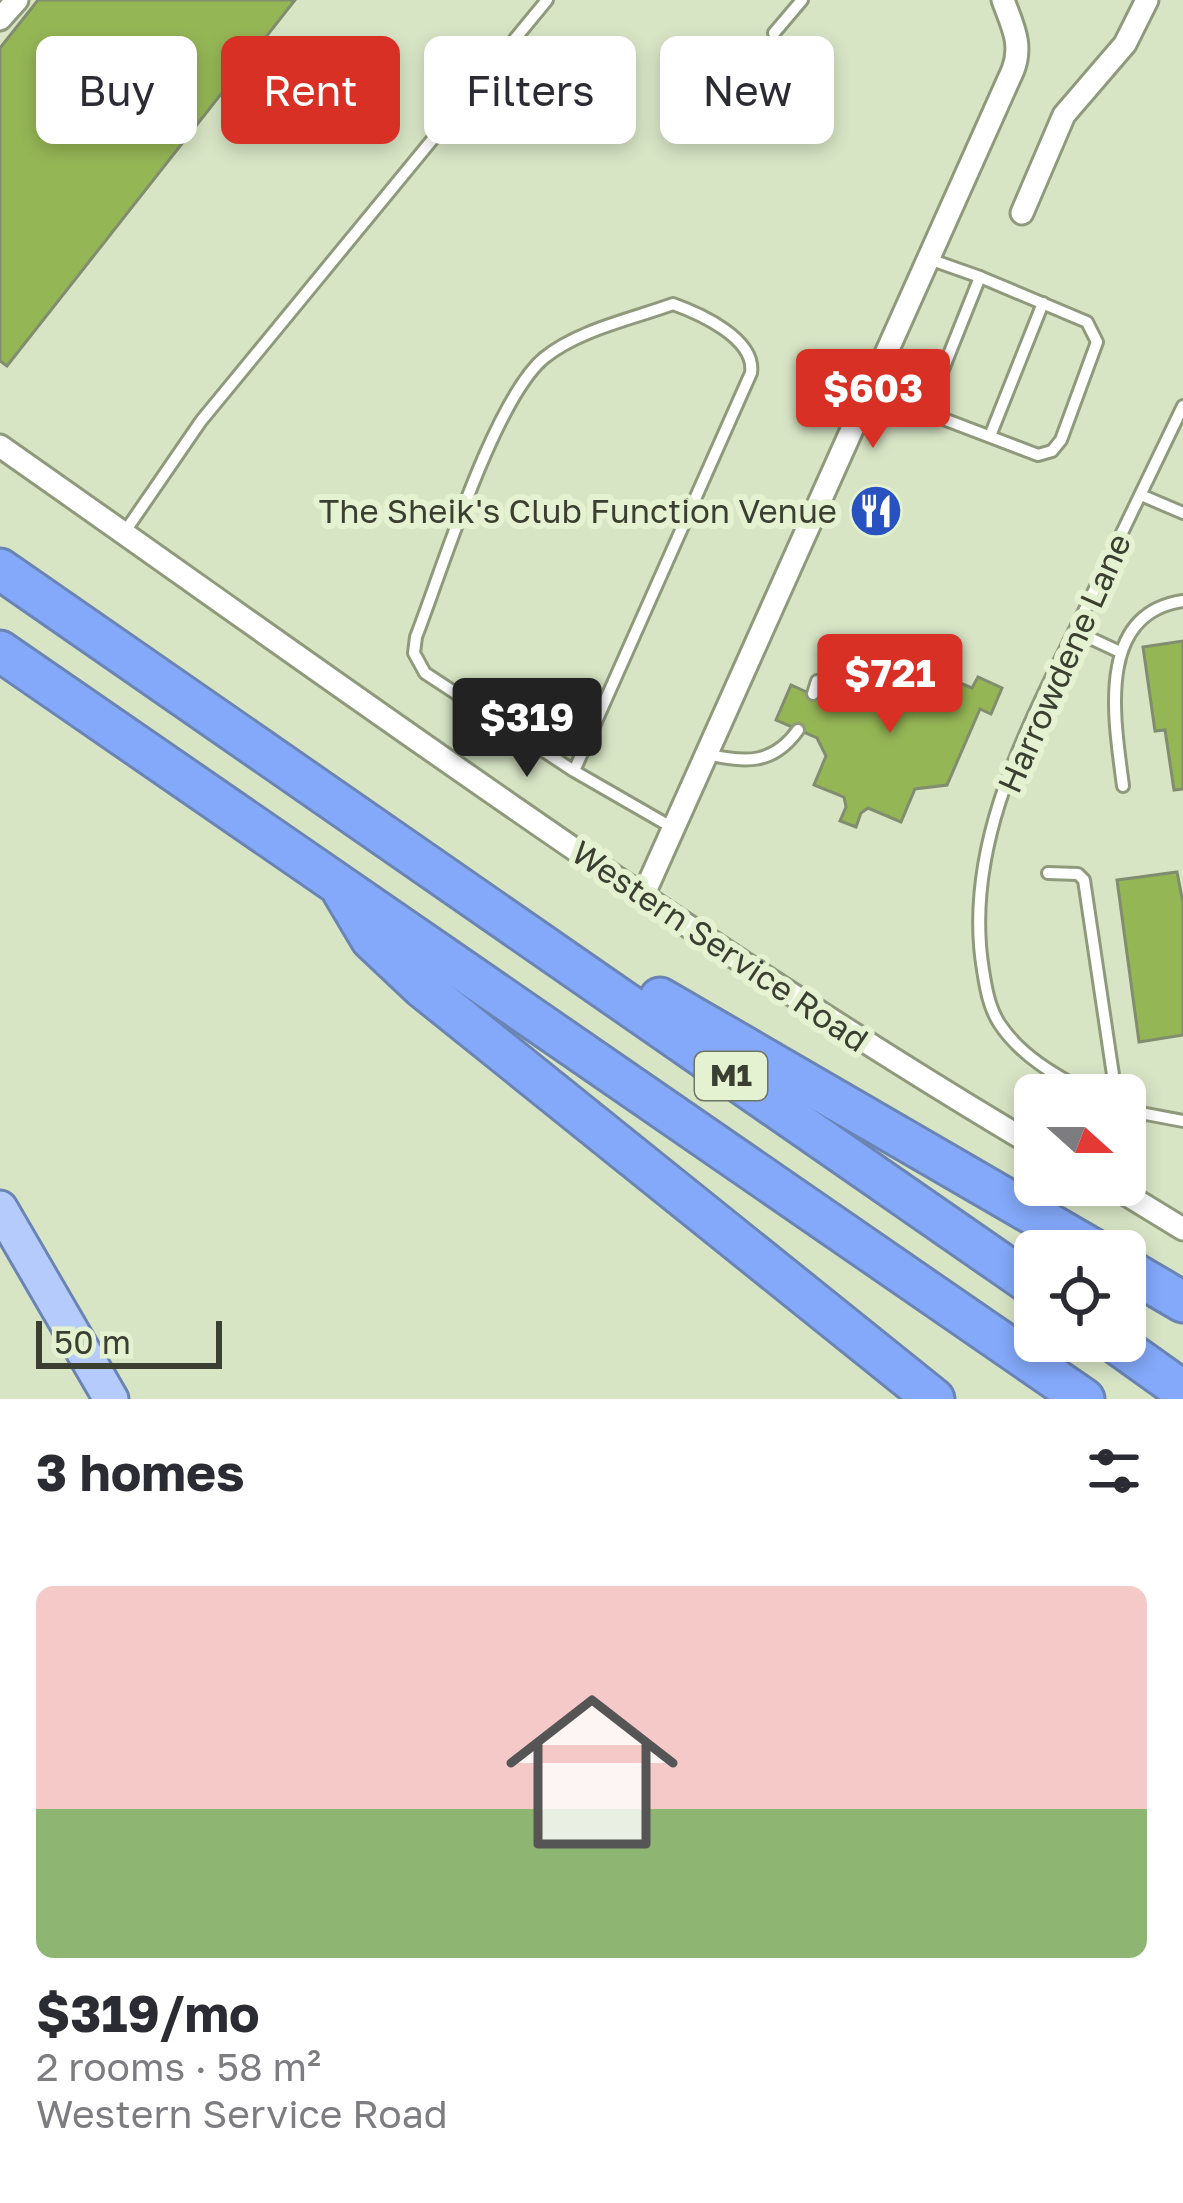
<!DOCTYPE html>
<meta charset="utf-8">
<style>
:root{--surface:#fff;--page:#f7f7f7;--text:#2b2b33;--muted:#7c7c81;--accent:#d93025}
body{margin:0;font-family:"Golos Text",sans-serif;background:var(--page);color:var(--text);height:100vh;display:flex;flex-direction:column;font-size:45px;white-space:nowrap}
*{box-sizing:border-box;margin:0}
p{font-size:39px;color:var(--muted)}
.icon{flex:none;width:66px;height:66px;fill:none;stroke:currentColor;stroke-width:2;stroke-linecap:round;stroke-linejoin:round}
.map{position:relative;height:1399px;overflow:hidden}
.side{display:flex;flex-direction:column;background:var(--surface);flex:1}
.side>*{flex:none}
.hud{position:absolute;left:36px;top:36px;width:1113px;height:108px;display:flex;gap:24px}
.needle{width:78px;rotate:111deg}
.tools{position:absolute;left:1014px;top:1074px;display:grid;gap:24px}
.tools a{display:grid;place-items:center;width:132px;height:132px;border-radius:18px;background:var(--surface);box-shadow:0 6px 18px #0003;font-size:60px}
.scale{position:absolute;left:36px;bottom:30px;width:186px;box-sizing:border-box;padding-left:12px;border:6px solid #3a3f32;border-top:0;font-size:33px;line-height:42px;white-space:nowrap;color:#3a3f32;-webkit-text-stroke:9px #e5f2d1;paint-order:stroke}
.price{position:absolute;translate:-50% -102px;padding:0 27px;border-radius:12px;background:var(--accent);color:#fff;font-size:39px;line-height:78px;filter:drop-shadow(0 3px 6px #0008)}
.price::after{content:'';position:absolute;left:50%;top:72px;width:36px;height:27px;margin-left:-18px;background:inherit;clip-path:polygon(0 0,100% 0,50% 100%)}
.price.on{background:#222;color:#fff}
ul{padding:0;list-style:none}
li{display:grid;align-content:center;gap:24px;height:636px;padding:0 36px}
li span{display:grid;place-items:center;height:372px;border-radius:18px;color:#555}
li>.icon{margin-inline-start:auto}
span .icon{width:216px;height:216px;fill:#fffc;stroke-width:1}
li b{font-size:51px}
h2{display:flex;justify-content:space-between;align-items:center;height:144px;padding:0 36px;font-size:51px}
.chip{padding:0 42px;border-radius:18px;background:var(--surface);box-shadow:0 6px 18px #0003;font-size:42px;line-height:108px}
.chip.on{background:var(--accent);color:#fff}
.map>svg:first-child{display:block}
</style>
<div class="map">
<svg width="1183" height="1399" viewBox="0 0 1183 1399">
<rect width="100%" height="100%" fill="#d8e5c5"/>
<g fill="#95b655" stroke="#818d6f" stroke-width="3">
<path d="M38 0H295L7 366 0 361V48Z"/>
<path d="M1183 641V789L1174 790 1165 730 1155 731 1143 647Z"/>
<path d="M908 661 972 688 978 677 1002 688 991 714 980 709 947 785 915 789 901 822 868 808 861 813 856 827 840 821 846 807 844 797 814 785 826 756 817 738 776 720 791 685 831 703 850 700 864 667 895 681Z"/>
<path d="M1177 872 1183 903V1035L1139 1042 1117 880Z"/>
</g>
<g fill="none" stroke-linecap="round" stroke-linejoin="round">
<g stroke="#8f9a7c" stroke-width="16">
<g id="lane">
<path d="M774 33 802 0"/>
<path d="M929 259 980 277"/>
<path d="M870 391 1038 455 1052 451 1061 440 1097 342 1087 322 980 277 926 412"/>
<path d="M990 436 1043 303"/>
<path d="M1141 495 1183 513"/>
<path d="M124 533 201 421 547 0"/>
<path d="M1075 631 1120 652"/>
<path d="M813 694 817 681"/>
<path d="M706 754C745 763 773 765 798 730"/>
<path d="M574 771 751 373C756 339 701 314 673 304 632 319 578 330 544 358 494 400 442 570 416 637L414 653 425 673 574 771 673 828"/>
<path d="M1123 786C1115 723 1094 614 1183 601"/>
<path d="M1048 873 1078 874 1084 880 1116 1095"/>
<path d="M1092 1095C1057 1076 1021 1057 999 1023 989 1007 986 989 983 970 961 838 1036 712 1091 597 1122 533 1152 470 1183 406"/>
<path d="M1125 1110 1183 1121"/>
</g>
</g>
<g stroke="#8f9a7c" stroke-width="27">
<g id="street">
<path d="M0 19 17 0"/>
<path d="M1022 213 1064 115 1125 44 1147 0"/>
<path d="M0 446C341 685 677 933 1035 1146"/>
<path d="M643 896 1013 70C1023 44 1012 25 1003 0"/>
<path d="M1111 1185 1183 1229"/>
</g>
</g>
<g stroke="#6a84b4" stroke-width="39">
<path id="primary" d="M0 1208 111 1399"/>
</g>
<g stroke="#6a84b4" stroke-width="45">
<g id="highway">
<path d="M0 569 1035 1287"/>
<path d="M0 651 1084 1399"/>
<path d="M343 892 371 939 423 988 934 1399"/>
<path d="M660 998 1096 1251"/>
<path d="M1125 1268 1183 1302"/>
<path d="M1113 1341 1183 1391"/>
</g>
</g>
<use href="#lane" stroke="#fff" stroke-width="10"/>
<use href="#street" stroke="#fff" stroke-width="21"/>
<use href="#primary" stroke="#b5cbfc" stroke-width="33"/>
<use href="#highway" stroke="#84a9fa" stroke-width="39"/>
</g>
<defs>
<g id="restaurant-disc" transform="scale(2.7)"><circle r="9.5" fill="#2752c0" stroke="#e5f2d1"/><path d="M-5-6h1v4h1v-4h1v4h1v-4h1v5L-1.5 .5V6h-2V.5L-5-1ZM5-6V6H3V1.5H1.5Q1.5-4 5-6Z" fill="#fff"/></g>
</defs>
<g fill-rule="evenodd">
<use href="#restaurant-disc" x="876" y="511"/>
</g>
<g text-anchor="middle" stroke-width="12" stroke-linejoin="round" paint-order="stroke">
<rect fill="#e5f2d1" stroke="#6d7562" stroke-width="3" x="695" y="1052" width="72" height="48" rx="9"/>
<g font-size="30" font-weight="bold" fill="#3a3f32">
<text x="731" y="1086">M1</text>
</g>
<g font-size="33" fill="#3a3f32" stroke="#e5f2d1" text-anchor="end">
<text x="837" y="523">The Sheik's Club Function Venue</text>
</g>
<g font-size="33" fill="#3a3f32" stroke="#e5f2d1">
<text transform="translate(1064 663) rotate(-66)" y="12">Harrowdene Lane</text>
<text transform="translate(720 946) rotate(34)" y="12">Western Service Road</text>
</g>
</g>
</svg>
<div class="tools">
<a><svg class="needle" viewBox="-14 -14 28 28"><path d="M0-13l5 13h-10z" fill="#e53935"/><path d="M0 13l5-13h-10z" fill="#7c7c81"/></svg></a>
<a><svg class="icon" aria-label="locate" viewBox="0 0 24 24"><circle cx="12" cy="12" r="6"/><path d="M12 2v4M12 18v4M2 12h4M18 12h4"/></svg></a>
</div>
<div class="scale">50 m</div>
<b class="price" style="left:873px;top:451px">$603</b>
<b class="price" style="left:890px;top:736px">$721</b>
<b class="price on" style="left:527px;top:780px">$319</b>
<div class="hud">
<a class="chip">Buy</a>
<a class="chip on">Rent</a>
<a class="chip">Filters</a>
<a class="chip">New</a>
</div>
</div>
<section class="side">
<h2>3 homes<svg class="icon" aria-label="filters" viewBox="0 0 24 24"><path d="M4 7h16M4 17h16"/><circle cx="9" cy="7" r="2"/><circle cx="15" cy="17" r="2"/></svg></h2>
<ul>
<li><span style="background:linear-gradient(#f6c9c9 60%,#8fb573 0)"><svg class="icon" aria-label="home" viewBox="0 0 24 24"><path d="M3 11l9-7 9 7M6 9v11h12V9"/></svg></span><div><b>$319/mo</b><p>2 rooms · 58 m²</p><p>Western Service Road</p></div></li>
</ul>
</section>
